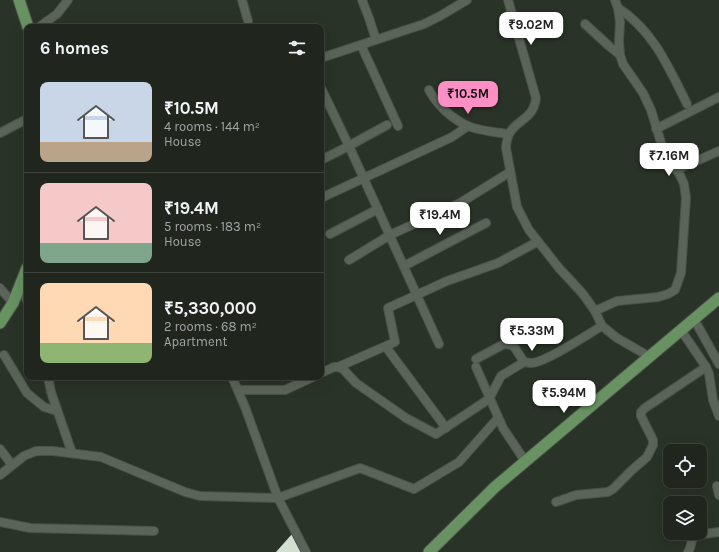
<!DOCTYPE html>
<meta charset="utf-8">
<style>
:root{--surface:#20261e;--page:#2d322b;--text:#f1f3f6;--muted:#a2a5a4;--line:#3d433c;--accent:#fc8fc3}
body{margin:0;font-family:Karla,sans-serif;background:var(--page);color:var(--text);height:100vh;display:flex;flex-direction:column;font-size:15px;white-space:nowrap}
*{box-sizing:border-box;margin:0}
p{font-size:13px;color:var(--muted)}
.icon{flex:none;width:22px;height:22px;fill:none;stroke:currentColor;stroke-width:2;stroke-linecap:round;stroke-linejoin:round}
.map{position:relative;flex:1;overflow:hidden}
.sheet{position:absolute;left:24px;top:24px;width:300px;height:356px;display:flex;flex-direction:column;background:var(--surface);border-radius:8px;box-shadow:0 4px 16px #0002,0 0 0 1px var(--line)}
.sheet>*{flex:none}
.tools{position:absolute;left:663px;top:444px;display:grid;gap:8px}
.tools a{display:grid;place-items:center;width:44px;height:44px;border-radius:8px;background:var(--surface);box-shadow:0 4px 16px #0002,0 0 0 1px var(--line);font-size:20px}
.price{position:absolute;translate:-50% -34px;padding:0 9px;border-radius:8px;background:#fff;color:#222;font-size:13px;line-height:26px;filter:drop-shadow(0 1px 2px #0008)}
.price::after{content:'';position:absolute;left:50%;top:24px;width:12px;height:9px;margin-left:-6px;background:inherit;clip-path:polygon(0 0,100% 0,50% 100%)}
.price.current{background:var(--accent);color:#111}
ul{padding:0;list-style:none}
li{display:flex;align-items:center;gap:12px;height:100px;padding:0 16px}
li+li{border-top:1px solid var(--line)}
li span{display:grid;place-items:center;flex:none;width:112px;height:80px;border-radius:8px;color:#555}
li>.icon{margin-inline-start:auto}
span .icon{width:48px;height:48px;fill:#fffc;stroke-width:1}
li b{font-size:17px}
h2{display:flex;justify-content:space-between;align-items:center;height:48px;padding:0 16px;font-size:17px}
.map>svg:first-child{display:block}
</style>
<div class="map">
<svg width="719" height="552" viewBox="0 0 719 552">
<rect width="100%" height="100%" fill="#2a3328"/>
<path fill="#d3dfd1" d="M292 534 303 552H276Z"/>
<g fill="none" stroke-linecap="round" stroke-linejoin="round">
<g stroke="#495148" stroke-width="10">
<g id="minor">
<path d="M242 0 248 21"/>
<path d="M362 0 369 18 376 40"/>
<path d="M508 0 536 98C533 125 507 118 506 148L517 207 529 230 559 268 583 294 595 311 602 326 617 338 650 357"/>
<path d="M618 8C653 30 669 68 687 104"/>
<path d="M585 24 609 46 620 55"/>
<path d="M39 27 57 14 68 0"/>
<path d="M361 45 398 126"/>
<path d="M321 58 424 24 440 16 467 0"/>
<path d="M321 88 349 146 439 344"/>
<path d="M429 90C437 105 452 119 468 126 480 131 495 132 508 134"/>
<path d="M656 129 719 97"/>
<path d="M0 133 27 119"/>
<path d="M321 160 345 148 387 125"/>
<path d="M676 170 719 151"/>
<path d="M321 198 452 137 468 126"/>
<path d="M330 234 378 209"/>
<path d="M349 260 390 235 460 203 510 172"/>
<path d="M404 266 486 223"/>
<path d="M20 285 27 301"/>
<path d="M0 288 13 303"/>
<path d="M595 311 617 301 658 297 668 294 675 290 681 273 686 198 684 184 680 175 665 154 662 146 651 110 643 93 623 64 620 55 619 42 620 22 618 8 615 0"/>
<path d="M694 319 719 364"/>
<path d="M681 330 706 367 709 374 713 400 719 416"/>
<path d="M386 347 446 428"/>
<path d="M4 355 27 393 44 407 57 411"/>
<path d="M476 359 504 344 513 345 524 362C525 362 530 363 531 363 545 363 588 334 602 326"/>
<path d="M338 367 395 342 388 308 447 281 498 263 537 242"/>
<path d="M476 367 503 428 525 461"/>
<path d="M321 373 334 367H338L343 369 356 383 406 418 436 434 489 399 501 376 524 362"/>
<path d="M48 377 51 392 72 453"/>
<path d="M232 377 245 407 278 498 306 552"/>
<path d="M238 390H285L313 377"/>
<path d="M0 449 12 465"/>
<path d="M0 475 24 456 36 451H53L101 457 185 492 200 496 278 498 360 468 414 489 459 462 498 418"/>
<path d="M717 486 719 495"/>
<path d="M556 502 576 495 608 492 613 489 632 470 647 457 653 445V440L641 416V412L645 408 706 367"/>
<path d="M0 522 30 528 154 531"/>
<path d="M688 552C692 547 690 540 695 535L719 532"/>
</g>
</g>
<g stroke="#495148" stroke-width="13">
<g id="major">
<path d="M19 0 28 27"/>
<path d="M0 323 13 303 27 268"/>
<path d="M429 552 495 487 719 298"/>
</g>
</g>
<use href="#minor" stroke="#5a6458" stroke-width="8"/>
<use href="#major" stroke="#689262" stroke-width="11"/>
</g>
</svg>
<div class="tools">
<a><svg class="icon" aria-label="locate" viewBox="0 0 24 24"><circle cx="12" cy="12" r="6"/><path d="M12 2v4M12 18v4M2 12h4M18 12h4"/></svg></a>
<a><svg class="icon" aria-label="layers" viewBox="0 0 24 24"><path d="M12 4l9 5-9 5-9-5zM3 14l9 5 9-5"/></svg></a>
</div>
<b class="price" style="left:531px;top:46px">₹9.02M</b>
<b class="price current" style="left:468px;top:115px">₹10.5M</b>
<b class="price" style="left:669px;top:177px">₹7.16M</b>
<b class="price" style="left:440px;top:236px">₹19.4M</b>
<b class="price" style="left:532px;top:352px">₹5.33M</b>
<b class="price" style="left:564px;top:414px">₹5.94M</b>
<section class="sheet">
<h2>6 homes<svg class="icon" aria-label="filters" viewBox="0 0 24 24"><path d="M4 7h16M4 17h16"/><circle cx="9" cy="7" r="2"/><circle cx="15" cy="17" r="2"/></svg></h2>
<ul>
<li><span style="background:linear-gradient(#c9d6e8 75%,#b9a48a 0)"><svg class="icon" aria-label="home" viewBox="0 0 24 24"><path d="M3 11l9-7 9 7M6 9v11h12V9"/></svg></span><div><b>₹10.5M</b><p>4 rooms · 144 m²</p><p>House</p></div></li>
<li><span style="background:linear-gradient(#f6c9c9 75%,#7fa58c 0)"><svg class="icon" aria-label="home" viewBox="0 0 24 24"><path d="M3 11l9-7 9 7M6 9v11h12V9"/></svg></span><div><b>₹19.4M</b><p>5 rooms · 183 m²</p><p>House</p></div></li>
<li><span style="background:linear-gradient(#ffd9b3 75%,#8fb573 0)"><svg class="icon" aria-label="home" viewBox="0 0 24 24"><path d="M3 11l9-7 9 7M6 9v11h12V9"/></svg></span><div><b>₹5,330,000</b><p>2 rooms · 68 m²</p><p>Apartment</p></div></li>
</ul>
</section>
</div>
